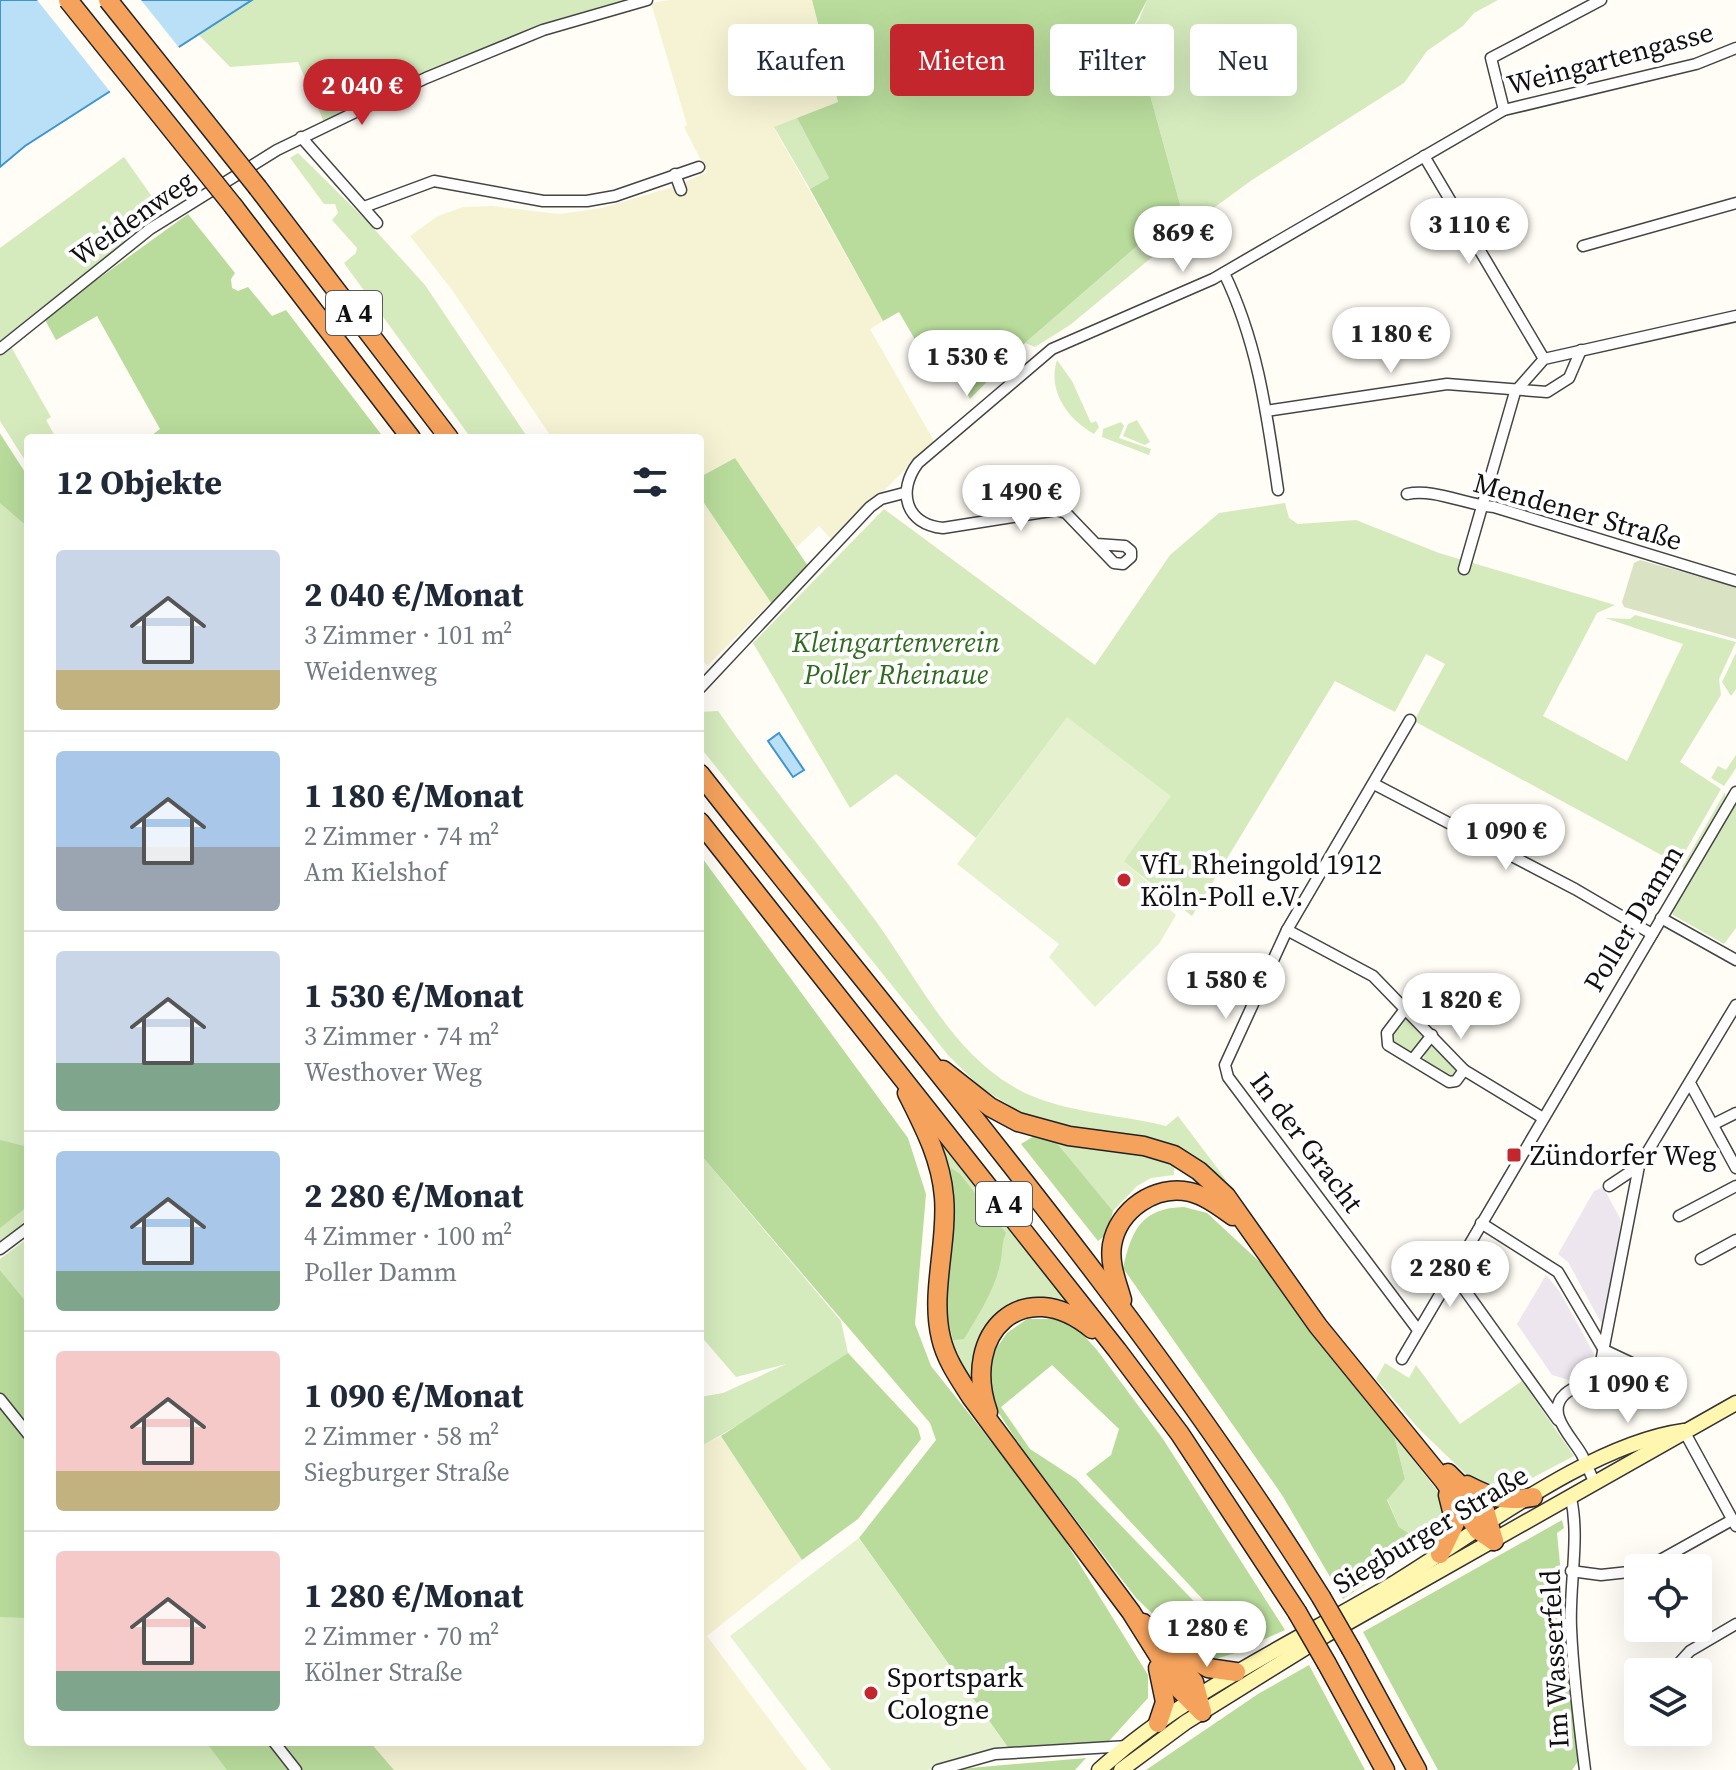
<!DOCTYPE html>
<html lang="de">
<meta charset="utf-8">
<style>
:root{--surface:#fff;--page:#f6f6f7;--text:#1f2937;--muted:#747a83;--line:#e0e1e3;--accent:#c4262e}
body{margin:0;font-family:"Source Serif 4",serif;background:var(--page);color:var(--text);height:100vh;display:flex;flex-direction:column;font-size:30px;white-space:nowrap}
*{box-sizing:border-box;margin:0}
p{font-size:26px;color:var(--muted)}
.icon{flex:none;width:44px;height:44px;fill:none;stroke:currentColor;stroke-width:2;stroke-linecap:round;stroke-linejoin:round}
.map{position:relative;flex:1;overflow:hidden}
.side{position:absolute;left:24px;top:434px;width:680px;height:1312px;display:flex;flex-direction:column;background:var(--surface);border-radius:8px;box-shadow:0 8px 32px #0002}
.side>*{flex:none}
.hud{position:absolute;left:728px;top:24px;width:760px;height:72px;display:flex;gap:16px}
.controls{position:absolute;left:1624px;top:1554px;display:grid;gap:16px}
.controls a{display:grid;place-items:center;width:88px;height:88px;border-radius:8px;background:var(--surface);box-shadow:0 8px 32px #0002;font-size:40px}
.price{position:absolute;translate:-50% -68px;padding:0 18px;border-radius:28px;background:#fff;color:#222;font-size:26px;line-height:52px;filter:drop-shadow(0 2px 4px #0008)}
.price::after{content:'';position:absolute;left:50%;top:48px;width:24px;height:18px;margin-left:-12px;background:inherit;clip-path:polygon(0 0,100% 0,50% 100%)}
.price.current{background:var(--accent);color:#fff}
ul{padding:0;list-style:none}
li{display:flex;align-items:center;gap:24px;height:200px;padding:0 32px}
li+li{border-top:2px solid var(--line)}
li span{display:grid;place-items:center;flex:none;width:224px;height:160px;border-radius:8px;color:#555}
li>.icon{margin-inline-start:auto}
span .icon{width:96px;height:96px;fill:#fffc;stroke-width:1}
li b{font-size:34px}
h2{display:flex;justify-content:space-between;align-items:center;height:96px;padding:0 32px;font-size:34px}
.chip{padding:0 28px;border-radius:8px;background:var(--surface);box-shadow:0 8px 32px #0002;font-size:28px;line-height:72px}
.chip.current{background:var(--accent);color:#fff}
.map>svg:first-child{display:block}
</style>
<div class="map">
<svg width="1736" height="1770" viewBox="0 0 1736 1770">
<rect width="100%" height="100%" fill="#fffdf5"/>
<g fill="#eee6ef">
<path d="M1603 1187 1621 1220 1605 1330 1568 1262 1558 1254 1594 1191Z"/>
<path d="M1546 1275 1560 1292 1594 1354 1589 1369 1569 1380 1552 1375 1517 1324Z"/>
</g>
<g fill="#f6f3d4">
<path d="M669 0H812L838 102 774 128 883 321 870 329 934 441 833 541 819 526 796 548 735 458 700 477V438H552L452 290 410 236 438 216 463 207 492 206 559 214 602 208 676 186 707 172 684 127 687 125 651 3Z"/>
<path d="M700 497 771 602 707 666 700 656Z"/>
<path d="M721 1436 802 1560 707 1636 807 1770H394L370 1742H700V1447Z"/>
</g>
<g fill="#d5ebbd">
<path d="M246 0H630L530 31 324 122 298 62 230 67 194 30Z"/>
<path d="M1147 0H1498L1474 13 1463 26 1427 51 1404 83 1252 180 1197 220 1070 325 1035 347 1025 343 1181 208 1132 29 1139 20Z"/>
<path d="M797 118 829 178 810 189 774 127Z"/>
<path d="M298 153 366 220 425 285 528 438H471L344 263 356 253 357 248 332 220 338 213 335 204H324L290 158Z"/>
<path d="M124 157 165 215 0 341V248Z"/>
<path d="M10 345 51 417 46 420 56 438H28V465L0 421V353Z"/>
<path d="M1057 360 1072 381 1091 423 1096 421 1099 427 1094 434C1068 419 1047 391 1057 360Z"/>
<path d="M1137 420 1150 442 1145 445 1123 436 1128 424Z"/>
<path d="M1121 422 1124 426 1119 438 1151 449 1149 455 1102 437 1103 429Z"/>
<path d="M0 433 28 477V1222L0 1244Z"/>
<path d="M1285 503 1289 518 1298 524 1356 520 1439 553 1615 605 1597 613 1543 716 1627 761 1683 644 1605 618 1630 619 1635 615 1736 642 1719 679 1721 695 1680 762 1721 789 1678 864 1414 721 1445 664 1426 654 1395 712 1335 681 1192 916 1123 861 1067 718 976 838 896 774 850 808 753 643 884 509 1095 665 1170 555 1219 513Z"/>
<path d="M1736 653V689L1731 696 1722 682Z"/>
<path d="M718 711C768 783 823 849 875 920 916 976 951 1051 1014 1087 1059 1113 1115 1113 1166 1126L1178 1116 1227 1181 1082 1131 1028 1117 980 1087 948 1055 700 747V712Z"/>
<path d="M1736 755V768L1724 786 1711 778 1718 766 1726 770Z"/>
<path d="M1725 792 1726 800 1684 869 1682 867Z"/>
<path d="M1736 800V928L1724 944 1673 915 1672 909Z"/>
<path d="M1404 1016 1425 1036 1410 1052 1393 1043 1391 1033Z"/>
<path d="M1433 1045 1458 1071 1457 1075 1452 1077 1423 1060 1428 1046Z"/>
<path d="M941 1142 1068 1302 1007 1310 979 1395 952 1353 944 1311 949 1184Z"/>
<path d="M1056 1142C1082 1145 1156 1147 1174 1166V1175L1151 1178 1137 1186 1113 1211Z"/>
<path d="M700 1154 841 1321 848 1353 776 1403 700 1447V1397L723 1393 786 1364 736 1377 700 1335Z"/>
<path d="M28 1238V1304L0 1270V1259Z"/>
<path d="M1385 1363 1409 1378 1416 1365 1460 1424 1522 1381 1574 1456 1517 1486 1495 1489 1474 1482 1418 1428 1376 1379Z"/>
<path d="M0 1419 28 1452V1742H262L284 1770H0Z"/>
<path d="M1394 1435 1442 1497 1450 1520 1444 1521 1439 1536 1412 1553 1415 1537 1399 1527 1387 1499 1405 1479Z"/>
</g>
<g fill="#b9dc9c">
<path d="M812 0H1147L1132 29 1181 208 1025 343 970 399 935 334 917 343 899 312 883 321 810 189 829 178 797 118 838 102Z"/>
<path d="M188 214 235 273 231 279 232 288 238 291 248 287 272 316 286 310 384 438H148L160 429 97 316 56 340 44 318Z"/>
<path d="M0 434 28 477V527L0 503Z"/>
<path d="M735 458 810 569 774 607 700 497V477Z"/>
<path d="M700 855 908 1138 926 1194 915 1324 931 1366 1048 1513 1148 1675V1698L1109 1741 1009 1749 859 1538 936 1440 930 1423 700 1154Z"/>
<path d="M1034 1136 1056 1142 1113 1211 1107 1234 1098 1241 1021 1144Z"/>
<path d="M0 1140 28 1147V1206L0 1228Z"/>
<path d="M951 1168 960 1174 1006 1233C1001 1244 1003 1253 1000 1264 995 1290 977 1317 964 1339L953 1340 946 1310 954 1215Z"/>
<path d="M1184 1207 1207 1213 1262 1264 1394 1435 1405 1479 1387 1500 1399 1527 1415 1537 1412 1553 1343 1599 1282 1495 1123 1268C1132 1229 1142 1208 1184 1207Z"/>
<path d="M0 1270 28 1304V1618L0 1617Z"/>
<path d="M1027 1319H1059L1078 1329 1097 1350 1163 1439 1285 1630 1247 1647 1086 1474 1111 1455 1119 1429 1052 1365 1001 1407 1030 1449 1076 1479 1242 1651 1212 1660 1198 1657 1136 1598 1025 1453 994 1406 989 1379 991 1356 1007 1333Z"/>
<path d="M848 1353 918 1428 921 1439 858 1519 802 1560 721 1436Z"/>
<path d="M1562 1520 1564 1528 1557 1533 1579 1760 1572 1770H1438L1363 1632Z"/>
<path d="M1309 1665 1365 1770H1146L1258 1694Z"/>
<path d="M206 1742H370L394 1770H227Z"/>
<path d="M1086 1758 1075 1770H961L970 1768Z"/>
</g>
<path fill="#d9e3c4" d="M1640 560 1736 587V639L1624 607 1622 602 1634 563Z"/>
<g fill="#e6f2cf">
<path d="M1067 717 1171 796 1124 861 1152 886 1149 891 1176 915 1159 944 1095 1007 1049 957 1059 944 957 864Z"/>
<path d="M859 1538 1009 1749 973 1755 928 1770H831L730 1636Z"/>
</g>
<g fill="#b9e0f7" stroke="#3f96cf" stroke-width="2">
<path d="M0 0H252L25 146 0 167Z"/>
<path d="M779 733 804 770 793 777 768 741Z"/>
</g>
<path fill="#fffdf5" d="M37 0H141L181 50 112 94Z"/>
<g fill="none" stroke-linecap="round" stroke-linejoin="round">
<g stroke="#444" stroke-width="13">
<g id="street">
<path d="M1504 110 1491 58 1601 0"/>
<path d="M301 137 377 223"/>
<path d="M1424 156 1544 359"/>
<path d="M675 174 681 190"/>
<path d="M364 207 434 181 543 201H587L615 196 699 167"/>
<path d="M1583 246 1736 203"/>
<path d="M1224 273C1258 343 1267 415 1278 490"/>
<path d="M0 349 150 229 277 150 426 78 543 30 647 0"/>
<path d="M1266 411 1447 384 1547 392 1569 378 1581 350"/>
<path d="M1407 494C1434 488 1466 505 1494 507L1736 581"/>
<path d="M1097 544 1125 546 1131 551V557L1123 564 1114 563 1066 513 1057 510 943 528C905 524 897 491 918 463L1052 349 1213 279 1504 110 1696 64 1736 48"/>
<path d="M1464 569 1515 392 1544 359 1736 316"/>
<path d="M700 688 870 507 881 499 904 493"/>
<path d="M1410 720 1287 930 1225 1065 1228 1077 1418 1330"/>
<path d="M1374 784 1575 889 1652 934"/>
<path d="M1661 918 1736 960"/>
<path d="M1287 930 1373 976 1464 1070 1543 1118"/>
<path d="M1406 1008 1387 1033 1388 1045 1449 1082 1456 1081 1464 1070"/>
<path d="M1413 1059 1432 1035"/>
<path d="M1691 1085 1736 1168"/>
<path d="M1714 1124 1736 1113"/>
<path d="M1609 1186 1639 1166"/>
<path d="M1679 1216 1736 1186"/>
<path d="M1481 1223 1558 1272 1604 1350 1640 1367 1662 1402"/>
<path d="M0 1249 28 1228"/>
<path d="M1701 1259 1736 1240"/>
<path d="M1452 1272 1558 1420"/>
<path d="M1402 1359 1736 792"/>
<path d="M0 1399 28 1434"/>
<path d="M1684 1431 1736 1526"/>
<path d="M1595 1484C1591 1475 1587 1465 1582 1455 1573 1438 1544 1413 1565 1394 1577 1384 1592 1382 1600 1367L1639 1166 1736 1005"/>
<path d="M1571 1498C1580 1540 1569 1584 1571 1628 1573 1675 1579 1723 1585 1770"/>
<path d="M1646 1568 1732 1520"/>
<path d="M1571 1571 1601 1575 1638 1571"/>
<path d="M1680 1662 1690 1651 1736 1624"/>
<path d="M274 1742 296 1770"/>
<path d="M938 1770 995 1754 1128 1746"/>
</g>
</g>
<g stroke="#333" stroke-width="17">
<g id="secondary">
<path d="M1099 1770C1186 1691 1296 1642 1396 1582 1478 1532 1590 1444 1684 1431"/>
<path d="M1121 1770 1186 1722 1326 1635 1736 1403"/>
</g>
</g>
<g stroke="#222" stroke-width="21">
<g id="highway">
<path d="M258 188 449 438"/>
<path d="M234 207 411 438"/>
<path d="M700 774C912 1045 1138 1305 1321 1597"/>
<path d="M700 822 1117 1350 1180 1434 1297 1612"/>
<path d="M943 1070 990 1107 1018 1122 1069 1136 1144 1146 1174 1155 1199 1171 1226 1196 1318 1326 1444 1481 1478 1530 1494 1541"/>
<path d="M907 1093C924 1127 941 1159 944 1197 948 1243 930 1293 941 1338 946 1360 959 1378 971 1397L1131 1612 1180 1690 1202 1712"/>
<path d="M1122 1300C1117 1282 1109 1264 1112 1245 1118 1210 1155 1184 1190 1192 1206 1196 1220 1207 1233 1216"/>
<path d="M988 1412C960 1332 1024 1273 1092 1329"/>
<path d="M1448 1473 1485 1510 1494 1541"/>
<path d="M1467 1485C1492 1498 1505 1502 1533 1497"/>
<path d="M1440 1554 1455 1523 1448 1495"/>
<path d="M1143 1623 1194 1682 1202 1712"/>
<path d="M1351 1649 1417 1770"/>
<path d="M1177 1650 1208 1668 1236 1672"/>
<path d="M1327 1664 1385 1770"/>
<path d="M1158 1668 1165 1702 1158 1723"/>
</g>
</g>
<use href="#street" stroke="#fff" stroke-width="10"/>
<use href="#secondary" stroke="#fff6b0" stroke-width="14"/>
<use href="#highway" stroke="#f5a25d" stroke-width="18"/>
<g stroke="#222" stroke-width="21" stroke-linecap="butt">
<g id="highway-bridge">
<path d="M68 0 234 207"/>
<path d="M108 0 258 188"/>
<path d="M1321 1597 1351 1649"/>
<path d="M1297 1612 1327 1664"/>
</g>
</g>
<use href="#highway-bridge" stroke="#f5a25d" stroke-width="18"/>
</g>
<g fill="#c4262e" stroke="#fff" stroke-width="3">
<circle cx="1124" cy="880" r="8"/>
<rect x="1506" y="1147" width="16" height="16" rx="4"/>
<circle cx="871" cy="1693" r="8"/>
</g>
<g text-anchor="middle" stroke-width="8" stroke-linejoin="round" paint-order="stroke">
<g fill="#fff" stroke="#585858" stroke-width="2">
<rect x="326" y="291" width="56" height="44" rx="6"/>
<rect x="976" y="1182" width="56" height="44" rx="6"/>
</g>
<g font-size="26" font-weight="bold" fill="#111">
<text x="354" y="322">A 4</text>
<text x="1004" y="1213">A 4</text>
</g>
<g font-size="28" fill="#111" stroke="#fff">
<text transform="translate(1610 58) rotate(-15)" y="10">Weingartengasse</text>
<text transform="translate(132 218) rotate(-35)" y="10">Weidenweg</text>
<text transform="translate(1578 511) rotate(16)" y="10">Mendener Straße</text>
<text transform="translate(1633 918) rotate(-59)" y="10">Poller Damm</text>
<text transform="translate(1307 1142) rotate(53)" y="10">In der Gracht</text>
<text transform="translate(1430 1529) rotate(-31)" y="10">Siegburger Straße</text>
<text transform="translate(1554 1659) rotate(-93)" y="10">Im Wasserfeld</text>
</g>
<g font-size="28" font-style="italic" fill="#2f6b1f" stroke="#fff">
<text x="896" y="652">Kleingartenverein<tspan x="896" dy="32">Poller Rheinaue</tspan></text>
</g>
<g font-size="28" fill="#111" stroke="#fff" text-anchor="start">
<text x="1140" y="874">VfL Rheingold 1912<tspan x="1140" dy="32">Köln-Poll e.V.</tspan></text>
<text x="1530" y="1165">Zündorfer Weg</text>
<text x="887" y="1687">Sportspark<tspan x="887" dy="32">Cologne</tspan></text>
</g>
</g>
</svg>
<div class="controls">
<a><svg class="icon" aria-label="locate" viewBox="0 0 24 24"><circle cx="12" cy="12" r="6"/><path d="M12 2v4M12 18v4M2 12h4M18 12h4"/></svg></a>
<a><svg class="icon" aria-label="layers" viewBox="0 0 24 24"><path d="M12 4l9 5-9 5-9-5zM3 14l9 5 9-5"/></svg></a>
</div>
<b class="price current" style="left:362px;top:127px">2 040 €</b>
<b class="price" style="left:1469px;top:266px">3 110 €</b>
<b class="price" style="left:1183px;top:274px">869 €</b>
<b class="price" style="left:1391px;top:375px">1 180 €</b>
<b class="price" style="left:967px;top:398px">1 530 €</b>
<b class="price" style="left:1021px;top:533px">1 490 €</b>
<b class="price" style="left:1506px;top:872px">1 090 €</b>
<b class="price" style="left:1226px;top:1021px">1 580 €</b>
<b class="price" style="left:1461px;top:1041px">1 820 €</b>
<b class="price" style="left:1450px;top:1309px">2 280 €</b>
<b class="price" style="left:1628px;top:1425px">1 090 €</b>
<b class="price" style="left:1207px;top:1669px">1 280 €</b>
<div class="hud">
<a class="chip">Kaufen</a>
<a class="chip current">Mieten</a>
<a class="chip">Filter</a>
<a class="chip">Neu</a>
</div>
<section class="side">
<h2>12 Objekte<svg class="icon" aria-label="filters" viewBox="0 0 24 24"><path d="M4 7h16M4 17h16"/><circle cx="9" cy="7" r="2"/><circle cx="15" cy="17" r="2"/></svg></h2>
<ul>
<li><span style="background:linear-gradient(#c9d6e8 75%,#c2b280 0)"><svg class="icon" aria-label="home" viewBox="0 0 24 24"><path d="M3 11l9-7 9 7M6 9v11h12V9"/></svg></span><div><b>2 040 €/Monat</b><p>3 Zimmer · 101 m²</p><p>Weidenweg</p></div></li>
<li><span style="background:linear-gradient(#a9c7e8 60%,#9aa5b1 0)"><svg class="icon" aria-label="home" viewBox="0 0 24 24"><path d="M3 11l9-7 9 7M6 9v11h12V9"/></svg></span><div><b>1 180 €/Monat</b><p>2 Zimmer · 74 m²</p><p>Am Kielshof</p></div></li>
<li><span style="background:linear-gradient(#c9d6e8 70%,#7fa58c 0)"><svg class="icon" aria-label="home" viewBox="0 0 24 24"><path d="M3 11l9-7 9 7M6 9v11h12V9"/></svg></span><div><b>1 530 €/Monat</b><p>3 Zimmer · 74 m²</p><p>Westhover Weg</p></div></li>
<li><span style="background:linear-gradient(#a9c7e8 75%,#7fa58c 0)"><svg class="icon" aria-label="home" viewBox="0 0 24 24"><path d="M3 11l9-7 9 7M6 9v11h12V9"/></svg></span><div><b>2 280 €/Monat</b><p>4 Zimmer · 100 m²</p><p>Poller Damm</p></div></li>
<li><span style="background:linear-gradient(#f6c9c9 75%,#c2b280 0)"><svg class="icon" aria-label="home" viewBox="0 0 24 24"><path d="M3 11l9-7 9 7M6 9v11h12V9"/></svg></span><div><b>1 090 €/Monat</b><p>2 Zimmer · 58 m²</p><p>Siegburger Straße</p></div></li>
<li><span style="background:linear-gradient(#f6c9c9 75%,#7fa58c 0)"><svg class="icon" aria-label="home" viewBox="0 0 24 24"><path d="M3 11l9-7 9 7M6 9v11h12V9"/></svg></span><div><b>1 280 €/Monat</b><p>2 Zimmer · 70 m²</p><p>Kölner Straße</p></div></li>
</ul>
</section>
</div>
